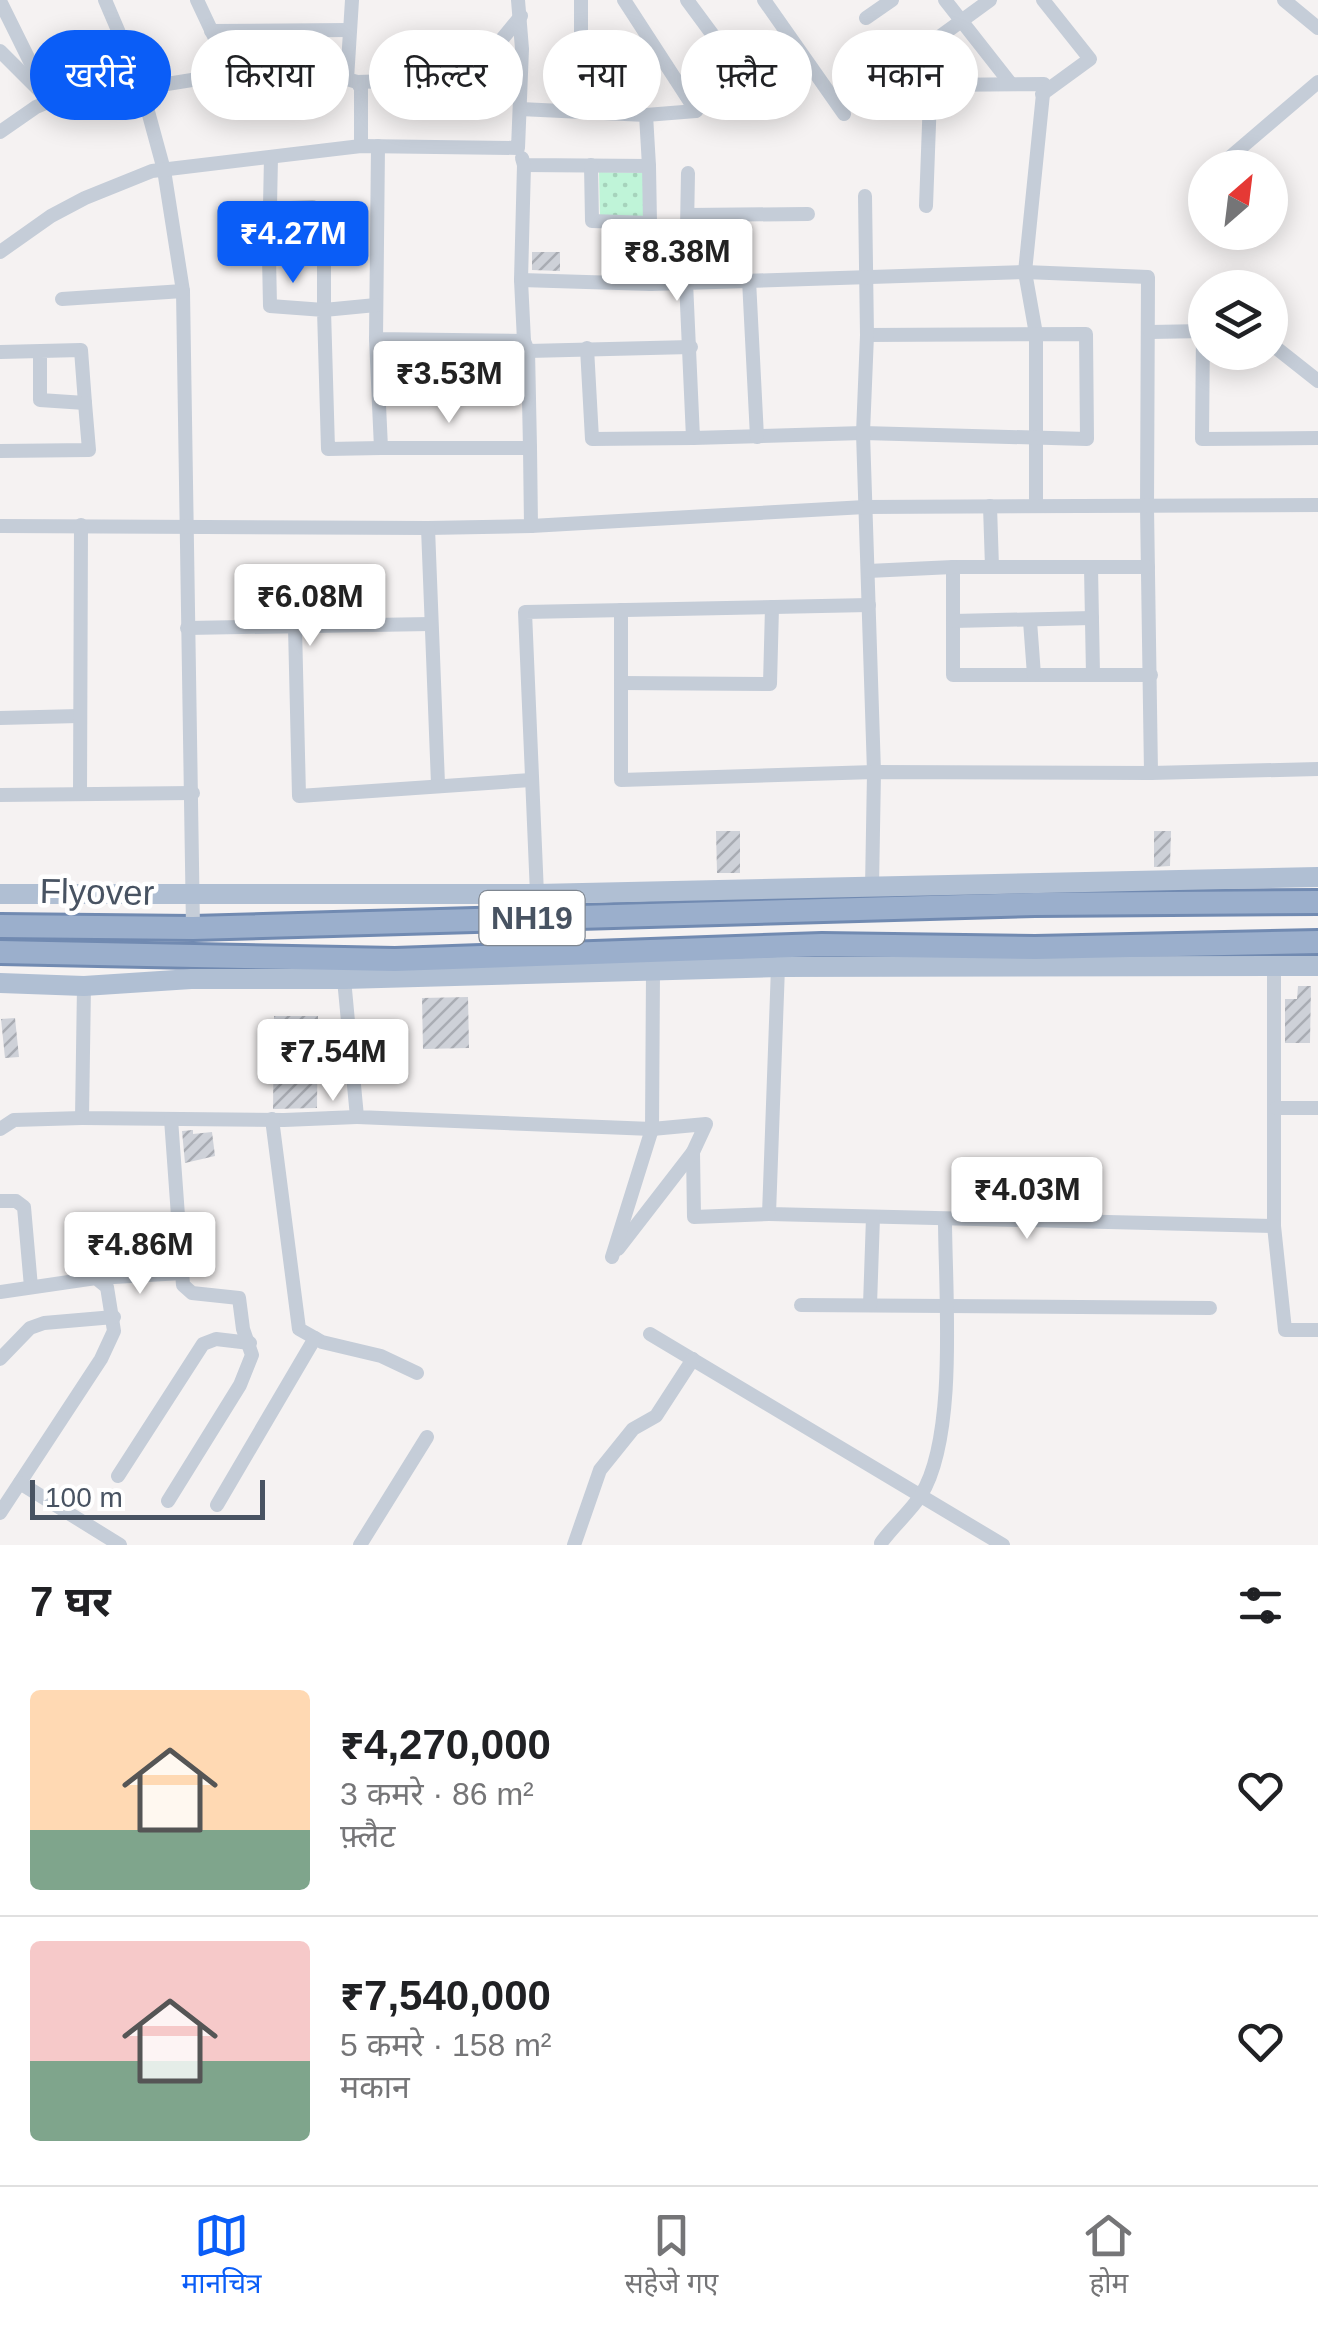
<!DOCTYPE html>
<html lang="hi">
<meta charset="utf-8">
<style>
:root{--surface:#fff;--page:#f2f2f2;--text:#202124;--muted:#757577;--line:#e0e0e0;--accent:#0a5df7}
body{margin:0;font-family:Arial,"Noto Sans Devanagari",sans-serif;background:var(--page);color:var(--text);height:100vh;display:flex;flex-direction:column;font-size:38px;white-space:nowrap}
*{box-sizing:border-box;margin:0}
p{font-size:32px;color:var(--muted)}
.icon{flex:none;width:55px;height:55px;fill:none;stroke:currentColor;stroke-width:2;stroke-linecap:round;stroke-linejoin:round}
.map{position:relative;height:1545px;overflow:hidden}
.sheet{display:flex;flex-direction:column;background:var(--surface);flex:1}
.sheet>*{flex:none}
.guide{position:absolute;left:30px;top:30px;width:1260px;height:90px;display:flex;gap:20px}
.needle{width:65px;rotate:28deg}
.fabs{position:absolute;left:1188px;top:150px;display:grid;gap:20px}
.fabs a{display:grid;place-items:center;width:100px;height:100px;border-radius:50%;background:var(--surface);box-shadow:0 5px 25px #0003;font-size:50px}
.scale{position:absolute;left:30px;bottom:25px;width:235px;box-sizing:border-box;padding-left:10px;border:5px solid #485362;border-top:0;font-size:28px;line-height:35px;white-space:nowrap;color:#485362;-webkit-text-stroke:8px #fff;paint-order:stroke}
.price{position:absolute;translate:-50% -85px;padding:0 22px;border-radius:10px;background:#fff;color:#222;font-size:32px;line-height:65px;filter:drop-shadow(0 2px 5px #0008)}
.price::after{content:'';position:absolute;left:50%;top:60px;width:30px;height:22px;margin-left:-15px;background:inherit;clip-path:polygon(0 0,100% 0,50% 100%)}
.price.on{background:var(--accent);color:#fff}
ul{padding:0;list-style:none}
li{display:flex;align-items:center;gap:30px;height:250px;padding:0 30px}
li+li{border-top:2px solid var(--line)}
li span{display:grid;place-items:center;flex:none;width:280px;height:200px;border-radius:10px;color:#555}
li>.icon{margin-inline-start:auto}
span .icon{width:120px;height:120px;fill:#fffc;stroke-width:1}
li b{font-size:42px}
h2{display:flex;justify-content:space-between;align-items:center;height:120px;padding:0 30px;font-size:42px}
.chip{padding:0 35px;border-radius:45px;background:var(--surface);box-shadow:0 5px 25px #0003;font-size:35px;line-height:90px}
.chip.on{background:var(--accent);color:#fff}
.dock{display:flex;justify-content:space-around;align-items:center;height:140px;border-top:2px solid var(--line);background:var(--surface);font-size:28px;color:var(--muted)}
.dock a{display:grid;justify-items:center;gap:5px}
.dock .on{color:var(--accent)}
.map>svg:first-child{display:block}
</style>
<div class="map">
<svg width="1318" height="1545" viewBox="0 0 1318 1545">
<defs>
<pattern id="grass-dots" width="8" height="8" patternUnits="userSpaceOnUse" patternTransform="scale(2.5)"><rect width="8" height="8" fill="#bff4d8"/><path d="M2 2h.1M6 6h.1" fill="none" stroke="#a6d3bc" stroke-width="1.8" stroke-linecap="round"/></pattern>
<pattern id="building-hatch" width="6" height="6" patternUnits="userSpaceOnUse" patternTransform="scale(2.5)"><rect width="6" height="6" fill="#ced1d8"/><path d="M-1 1l2-2M0 6l6-6M5 7l2-2" fill="none" stroke="#a9acb3"/></pattern>
</defs>
<rect width="100%" height="100%" fill="#f5f2f2"/>
<path fill="url(#grass-dots)" d="M599 172 645 173 644 217 600 216Z"/>
<g fill="url(#building-hatch)">
<path d="M532 252H560V271L532 270Z"/>
<path d="M716 831H740V873H717Z"/>
<path d="M1154 831H1171L1170 866 1154 867Z"/>
<path d="M1298 986H1311L1310 1043H1285V999H1297Z"/>
<path d="M468 997 469 1048 423 1049 422 998Z"/>
<path d="M274 1016H318L317 1108 273 1109Z"/>
<path d="M15 1018 19 1057 5 1058 1 1019Z"/>
<path d="M193 1130V1134L212 1132 215 1156 185 1163 182 1131Z"/>
</g>
<g fill="none" stroke-linecap="round" stroke-linejoin="round">
<g stroke="#718ab1" stroke-width="28">
<g id="trunk">
<path d="M0 926 193 928 1035 904 1318 902"/>
<path d="M0 952 395 960 822 945 1035 948 1318 942"/>
</g>
</g>
<g stroke="#c5cdd8" stroke-width="14">
<path d="M105 0 140 82 164 170 183 291 193 928"/>
<path d="M197 0 236 83 347 79 357 82 361 88V146"/>
<path d="M624 0 696 111"/>
<path d="M764 0 844 114"/>
<path d="M945 0 1011 84"/>
<path d="M1284 0 1318 28"/>
<path d="M0 1 50 102"/>
<path d="M866 18 892 0"/>
<path d="M211 31 350 30"/>
<path d="M0 51 39 90"/>
<path d="M883 78 990 0"/>
<path d="M347 79 352 0"/>
<path d="M357 82 455 79 480 66 521 16"/>
<path d="M931 85 1044 84 1025 272 1036 334V505"/>
<path d="M1042 94 1090 59 1043 0"/>
<path d="M520 109 646 115 649 166 524 165 522 158"/>
<path d="M581 111V0"/>
<path d="M646 115 696 111 727 74 732 61 687 0"/>
<path d="M0 132 36 107 105 78 167 84 198 79 228 66"/>
<path d="M378 146 376 339 524 341 521 280 524 165"/>
<path d="M271 157 269 256 324 255V310L376 305"/>
<path d="M1222 164 1318 82"/>
<path d="M591 165 592 221 650 223 651 284"/>
<path d="M649 166 650 223"/>
<path d="M688 173 686 282 693 438 863 433 1087 439 1086 334 867 335"/>
<path d="M865 196 867 335 863 433 874 772 872 888"/>
<path d="M926 206 932 43"/>
<path d="M270 209 312 207 324 255"/>
<path d="M688 215 808 214"/>
<path d="M0 252 51 216 85 198 152 171 361 146 518 148 522 49 518 0"/>
<path d="M269 256 270 306 324 310 328 449 381 448"/>
<path d="M521 280 651 284 1025 272 1148 277 1147 507 1151 773"/>
<path d="M749 280 757 437"/>
<path d="M62 299 183 291"/>
<path d="M1203 331 1202 439 1318 438"/>
<path d="M1150 332 1205 331"/>
<path d="M376 339 381 448H530L528 351 524 341"/>
<path d="M1270 343 1318 381"/>
<path d="M587 348 592 439 693 438"/>
<path d="M528 351 691 347"/>
<path d="M0 352 81 350 85 403 40 400V351"/>
<path d="M530 448 531 526"/>
<path d="M0 451 89 450 85 403"/>
<path d="M990 506 992 567"/>
<path d="M0 526 428 528 531 526 865 507 1318 505"/>
<path d="M428 528 438 784"/>
<path d="M1091 567 1093 675"/>
<path d="M1148 567H953V675H1151"/>
<path d="M868 571 953 567"/>
<path d="M621 610V780L874 772 1151 773 1318 769"/>
<path d="M953 621 1092 618"/>
<path d="M1030 621 1034 675"/>
<path d="M295 627 299 796 531 780"/>
<path d="M187 628 431 624"/>
<path d="M621 683 770 684 772 607"/>
<path d="M0 718 79 716"/>
<path d="M80 794 81 525"/>
<path d="M0 795 193 793"/>
<path d="M537 894 525 612 869 605"/>
<path d="M778 967 769 1214 1274 1226V967"/>
<path d="M344 979 357 1117 652 1129 706 1124 693 1152 694 1217 769 1214"/>
<path d="M84 986 82 1118 284 1120 357 1117"/>
<path d="M1276 1108H1318"/>
<path d="M272 1119 299 1329 322 1342 381 1356 417 1373"/>
<path d="M0 1129 14 1120 82 1118"/>
<path d="M0 1201H16L24 1207 31 1287"/>
<path d="M1274 1226 1285 1330H1318"/>
<path d="M618 1249 693 1152"/>
<path d="M612 1257 652 1129 653 972"/>
<path d="M97 1278 182 1273"/>
<path d="M0 1292 96 1278 107 1287 114 1331 101 1359 0 1513"/>
<path d="M801 1305 1210 1308"/>
<path d="M870 1305 873 1217"/>
<path d="M650 1334 1003 1545"/>
<path d="M0 1359 30 1328 44 1323 114 1317"/>
<path d="M118 1476 203 1344 216 1339 250 1343"/>
<path d="M20 1483 120 1545"/>
<path d="M168 1501 240 1385 252 1355 243 1329 239 1298 192 1293 183 1285 171 1119"/>
<path d="M217 1505 315 1338"/>
<path d="M881 1543C893 1526 910 1512 921 1495 958 1436 945 1290 945 1219"/>
<path d="M360 1545 427 1437"/>
<path d="M574 1545 600 1470 633 1429 656 1416 693 1359"/>
</g>
<g stroke="#b0bfd3" stroke-width="20">
<path d="M0 894H537L1318 877"/>
<path d="M0 983 84 986 191 979H344L778 967 1318 966"/>
</g>
<use href="#trunk" stroke="#9bafcc" stroke-width="22"/>
</g>
<g text-anchor="middle" stroke-width="9" stroke-linejoin="round" paint-order="stroke">
<rect fill="#fff" stroke="#7f8791" stroke-width="2.5" x="479.5" y="891" width="105" height="54" rx="8"/>
<g font-size="32" font-weight="bold" fill="#485362">
<text x="532" y="929">NH19</text>
</g>
<g font-size="35" fill="#485362" stroke="#fff">
<text transform="translate(97 892) rotate(1)" y="12">Flyover</text>
</g>
</g>
</svg>
<div class="fabs">
<a><svg class="needle" viewBox="-14 -14 28 28"><path d="M0-13l5 13h-10z" fill="#e53935"/><path d="M0 13l5-13h-10z" fill="#757577"/></svg></a>
<a><svg class="icon" aria-label="layers" viewBox="0 0 24 24"><path d="M12 4l9 5-9 5-9-5zM3 14l9 5 9-5"/></svg></a>
</div>
<div class="scale">100 m</div>
<b class="price on" style="left:293px;top:286px">₹4.27M</b>
<b class="price" style="left:677px;top:304px">₹8.38M</b>
<b class="price" style="left:449px;top:426px">₹3.53M</b>
<b class="price" style="left:310px;top:649px">₹6.08M</b>
<b class="price" style="left:333px;top:1104px">₹7.54M</b>
<b class="price" style="left:1027px;top:1242px">₹4.03M</b>
<b class="price" style="left:140px;top:1297px">₹4.86M</b>
<div class="guide">
<a class="chip on">खरीदें</a>
<a class="chip">किराया</a>
<a class="chip">फ़िल्टर</a>
<a class="chip">नया</a>
<a class="chip">फ़्लैट</a>
<a class="chip">मकान</a>
</div>
</div>
<section class="sheet">
<h2>7 घर<svg class="icon" aria-label="filters" viewBox="0 0 24 24"><path d="M4 7h16M4 17h16"/><circle cx="9" cy="7" r="2"/><circle cx="15" cy="17" r="2"/></svg></h2>
<ul>
<li><span style="background:linear-gradient(#ffd9b3 70%,#7fa58c 0)"><svg class="icon" aria-label="home" viewBox="0 0 24 24"><path d="M3 11l9-7 9 7M6 9v11h12V9"/></svg></span><div><b>₹4,270,000</b><p>3 कमरे · 86 m²</p><p>फ़्लैट</p></div><svg class="icon" aria-label="heart" viewBox="0 0 24 24"><path d="M12 20l-8-8c-3-5 5-10 8-4 3-6 11-1 8 4z"/></svg></li>
<li><span style="background:linear-gradient(#f6c9c9 60%,#7fa58c 0)"><svg class="icon" aria-label="home" viewBox="0 0 24 24"><path d="M3 11l9-7 9 7M6 9v11h12V9"/></svg></span><div><b>₹7,540,000</b><p>5 कमरे · 158 m²</p><p>मकान</p></div><svg class="icon" aria-label="heart" viewBox="0 0 24 24"><path d="M12 20l-8-8c-3-5 5-10 8-4 3-6 11-1 8 4z"/></svg></li>
</ul>
</section>
<nav class="dock">
<a class="on"><svg class="icon" aria-label="map" viewBox="0 0 24 24"><path d="M3 6l6-2 6 2 6-2v14l-6 2-6-2-6 2zM9 4v14M15 6v14"/></svg>मानचित्र</a>
<a><svg class="icon" aria-label="saved" viewBox="0 0 24 24"><path d="M7 4h10v16l-5-4-5 4z"/></svg>सहेजे गए</a>
<a><svg class="icon" aria-label="home" viewBox="0 0 24 24"><path d="M3 11l9-7 9 7M6 9v11h12V9"/></svg>होम</a>
</nav>
